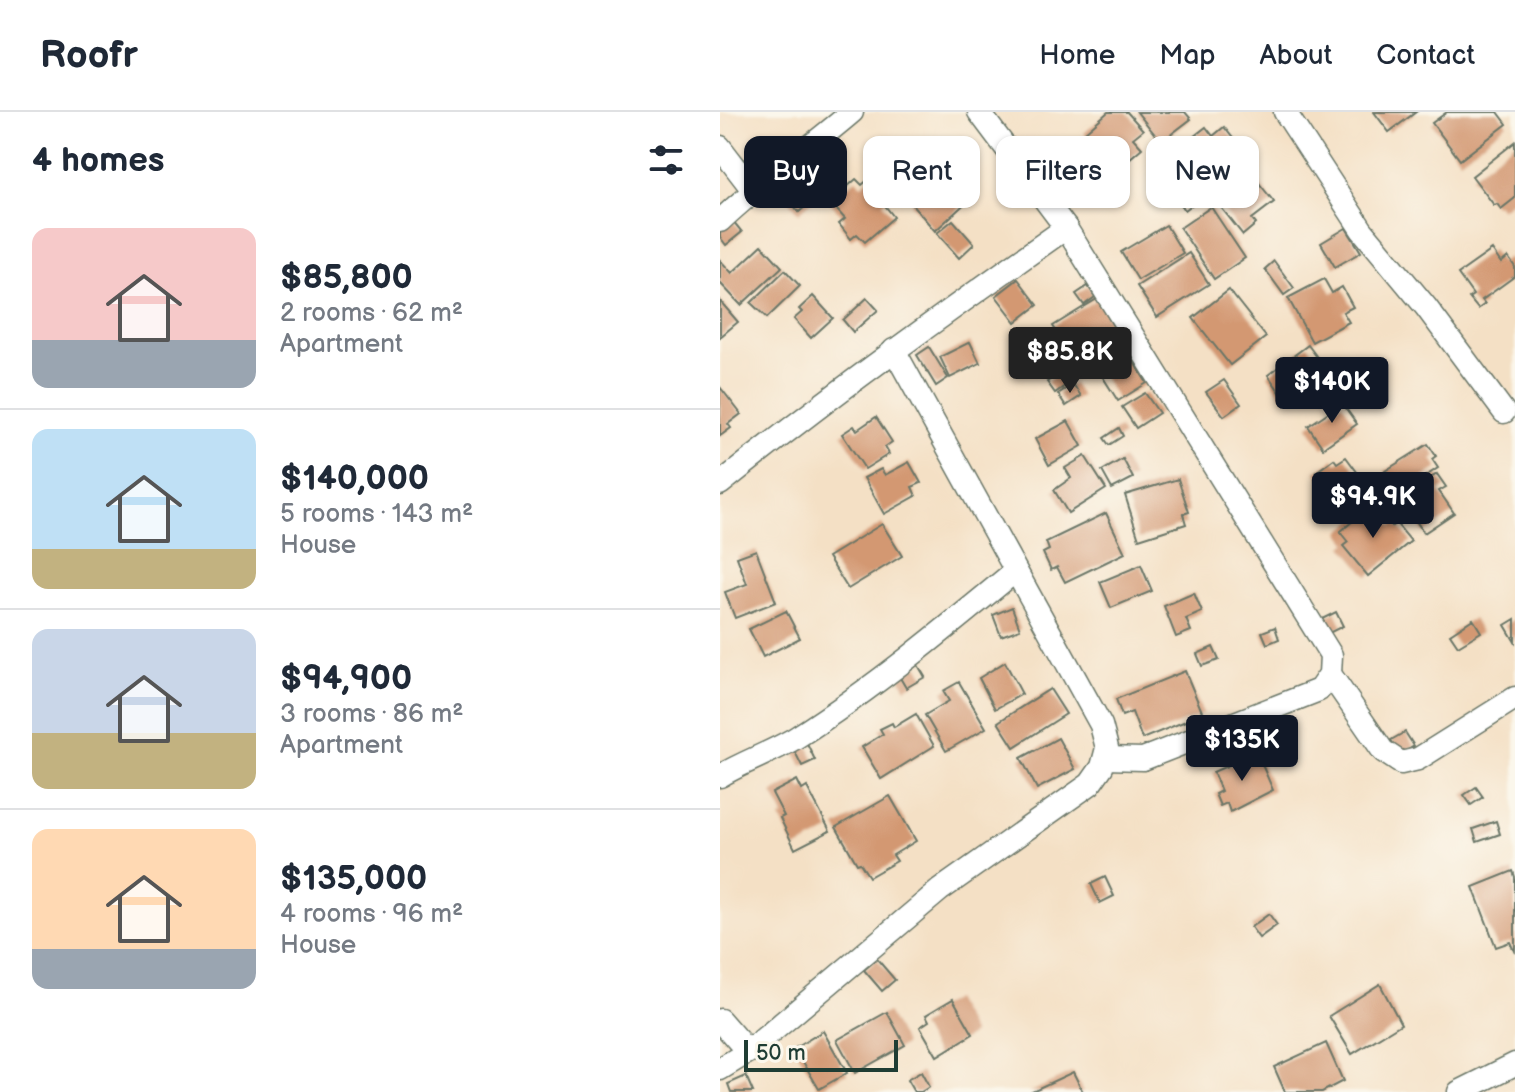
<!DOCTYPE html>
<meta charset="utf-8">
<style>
:root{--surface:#fff;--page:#f6f6f7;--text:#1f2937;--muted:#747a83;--line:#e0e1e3;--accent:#111827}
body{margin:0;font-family:"Balsamiq Sans",sans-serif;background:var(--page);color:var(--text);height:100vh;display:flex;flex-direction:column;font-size:30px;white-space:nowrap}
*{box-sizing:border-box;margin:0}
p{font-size:26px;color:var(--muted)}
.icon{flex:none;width:44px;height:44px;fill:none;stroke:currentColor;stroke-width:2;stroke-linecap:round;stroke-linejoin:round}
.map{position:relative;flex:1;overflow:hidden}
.details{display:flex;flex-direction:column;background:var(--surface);width:720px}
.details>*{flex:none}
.top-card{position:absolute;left:24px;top:24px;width:650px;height:72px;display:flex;gap:16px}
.scale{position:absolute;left:24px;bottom:20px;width:154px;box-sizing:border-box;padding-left:8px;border:4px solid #1f3d34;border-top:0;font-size:22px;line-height:28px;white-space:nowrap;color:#1f3d34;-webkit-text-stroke:6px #fbf7ec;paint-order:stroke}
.price{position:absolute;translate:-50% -68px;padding:0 18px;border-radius:8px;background:var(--accent);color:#fff;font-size:26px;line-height:52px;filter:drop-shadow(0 2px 4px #0008)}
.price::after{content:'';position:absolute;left:50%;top:48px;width:24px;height:18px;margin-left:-12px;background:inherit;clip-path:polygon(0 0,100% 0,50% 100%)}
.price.on{background:#222;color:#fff}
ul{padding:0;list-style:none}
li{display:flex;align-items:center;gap:24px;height:200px;padding:0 32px}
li+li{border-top:2px solid var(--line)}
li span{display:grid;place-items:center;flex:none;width:224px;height:160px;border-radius:16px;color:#555}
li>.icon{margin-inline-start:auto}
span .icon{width:96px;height:96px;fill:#fffc;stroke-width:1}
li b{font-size:34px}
h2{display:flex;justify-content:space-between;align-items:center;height:96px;padding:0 32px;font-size:34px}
.tag{padding:0 28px;border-radius:16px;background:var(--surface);box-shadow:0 2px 6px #0004;font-size:28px;line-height:72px}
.tag.on{background:var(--accent);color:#fff}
header{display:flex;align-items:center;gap:48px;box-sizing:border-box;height:112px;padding:0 40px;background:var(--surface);border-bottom:2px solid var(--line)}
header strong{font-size:38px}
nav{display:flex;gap:44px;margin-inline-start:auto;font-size:28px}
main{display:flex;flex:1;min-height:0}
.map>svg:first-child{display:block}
</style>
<header>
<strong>Roofr</strong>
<nav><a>Home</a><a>Map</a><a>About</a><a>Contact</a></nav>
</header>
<main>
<section class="details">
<h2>4 homes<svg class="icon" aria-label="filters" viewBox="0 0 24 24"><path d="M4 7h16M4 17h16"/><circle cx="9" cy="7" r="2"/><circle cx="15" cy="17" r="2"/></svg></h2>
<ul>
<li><span style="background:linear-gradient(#f6c9c9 70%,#9aa5b1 0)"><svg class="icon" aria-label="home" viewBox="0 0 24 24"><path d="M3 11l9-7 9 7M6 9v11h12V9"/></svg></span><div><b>$85,800</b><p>2 rooms · 62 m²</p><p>Apartment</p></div></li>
<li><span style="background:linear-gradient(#bfe0f5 75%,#c2b280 0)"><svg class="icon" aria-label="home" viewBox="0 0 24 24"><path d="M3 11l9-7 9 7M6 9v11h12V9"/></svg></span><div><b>$140,000</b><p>5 rooms · 143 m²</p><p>House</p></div></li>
<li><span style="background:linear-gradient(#c9d6e8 65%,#c2b280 0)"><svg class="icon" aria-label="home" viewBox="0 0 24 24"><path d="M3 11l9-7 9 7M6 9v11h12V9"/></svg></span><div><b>$94,900</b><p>3 rooms · 86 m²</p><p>Apartment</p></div></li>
<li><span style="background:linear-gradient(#ffd9b3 75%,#9aa5b1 0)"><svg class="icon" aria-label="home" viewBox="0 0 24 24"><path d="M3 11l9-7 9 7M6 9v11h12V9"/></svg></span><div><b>$135,000</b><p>4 rooms · 96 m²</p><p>House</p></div></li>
</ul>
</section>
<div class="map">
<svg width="795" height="980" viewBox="0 0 795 980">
<rect width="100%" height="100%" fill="#fbf7ec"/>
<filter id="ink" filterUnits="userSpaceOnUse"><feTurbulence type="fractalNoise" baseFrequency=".0125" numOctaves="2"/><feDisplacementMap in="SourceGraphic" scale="16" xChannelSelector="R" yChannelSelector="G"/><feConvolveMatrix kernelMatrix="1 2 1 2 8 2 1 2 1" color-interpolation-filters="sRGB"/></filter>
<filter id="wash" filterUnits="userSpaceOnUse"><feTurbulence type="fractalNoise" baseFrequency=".006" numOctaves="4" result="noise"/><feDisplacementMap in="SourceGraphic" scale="32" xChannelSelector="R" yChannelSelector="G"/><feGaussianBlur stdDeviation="1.8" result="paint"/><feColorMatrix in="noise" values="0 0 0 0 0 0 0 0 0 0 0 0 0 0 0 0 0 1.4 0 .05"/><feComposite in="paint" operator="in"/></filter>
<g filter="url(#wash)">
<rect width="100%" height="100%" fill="#f4e0c5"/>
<g id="blocks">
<g fill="#d39872">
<path d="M388 0H407L423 18 413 26 422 36 402 53 394 44 383 53 367 35 372 30 364 21Z"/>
<path d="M417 0H465L471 7 441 30Z"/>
<path d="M654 0H696L669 20Z"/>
<path d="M727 0H778L787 12 740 48 712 11Z"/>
<path d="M486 15 493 24 504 15 527 44 500 65 485 47 479 51 464 32Z"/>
<path d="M795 30V86L781 97 777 92 774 93 752 64Z"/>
<path d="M367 38 380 55 367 64 354 48Z"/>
<path d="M456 49 482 85 465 98 439 61Z"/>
<path d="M194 50 212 65 196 84 178 69Z"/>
<path d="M527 56 554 90 532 107 536 112 523 123 492 84Z"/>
<path d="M93 58 110 76 98 87 82 69Z"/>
<path d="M136 67 142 73 149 67 167 87 163 91 174 105 145 130 137 122 131 127 119 112 125 107 110 90Z"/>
<path d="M218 67 231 81 239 73 251 86 215 119 191 91Z"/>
<path d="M78 70 94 87 79 100 64 82Z"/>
<path d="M491 95 525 146 494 167 460 116Z"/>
<path d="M233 108 254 132 239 146 217 121Z"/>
<path d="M13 109 22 120 6 133 0 125V120Z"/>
<path d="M446 113 463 141 418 168 401 140Z"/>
<path d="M626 116 641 140 615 155 601 131Z"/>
<path d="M42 133 62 155 21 193 0 171V148L12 161Z"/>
<path d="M772 138 781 151 788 145 795 155V164L762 188 765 192 758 197 749 186 753 183 738 162Z"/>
<path d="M469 141 489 172 437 205 417 174Z"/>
<path d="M554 149 574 176 564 183 545 157Z"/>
<path d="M65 158 80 174 47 206 31 191Z"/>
<path d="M298 167 318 193 296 210 276 184Z"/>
<path d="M604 167 612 181 622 175 633 195 623 200 629 210 592 230 568 186Z"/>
<path d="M368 174 375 185 364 193 356 182Z"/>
<path d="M509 178 546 225 510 253 473 206Z"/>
<path d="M93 184 113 206 91 226 74 207 82 200 79 197Z"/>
<path d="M147 186 158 198 133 220 123 208Z"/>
<path d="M377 187 407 237 376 255 366 239 372 235 367 227 348 238 333 214Z"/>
<path d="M0 189 18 210 0 225Z"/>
<path d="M250 230 260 251 230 266 220 245Z"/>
<path d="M588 233 605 256 564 286 548 263Z"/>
<path d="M209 235 228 266 216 274 197 243Z"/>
<path d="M408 241 427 271 398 289 379 259Z"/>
<path d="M341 259 349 271 335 281 327 270Z"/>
<path d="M504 268 521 292 504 304 486 280Z"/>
<path d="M353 272 361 284 346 294 338 282Z"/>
<path d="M0 275 21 302 8 312 11 316 0 324Z"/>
<path d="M425 281 439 301 416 316 402 295Z"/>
<path d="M622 291 637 312 603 336 588 314Z"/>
<path d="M156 305 172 330 165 335 169 342 145 357 122 322 134 314 137 318Z"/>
<path d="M348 309 362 334 329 353 315 327Z"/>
<path d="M399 316 403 324 389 333 384 326Z"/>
<path d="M708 332 716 344 712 347 718 356 680 381 665 359Z"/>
<path d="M365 344 386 377 348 401 334 378 351 366 345 356Z"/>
<path d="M626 345 649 376 622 397 596 360 614 347 617 351Z"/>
<path d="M403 347 413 366 392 377 382 359Z"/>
<path d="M189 350 201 371 192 375 196 384 164 402 144 366 161 357 165 363Z"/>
<path d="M717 362 726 375 719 379 734 401 704 421 681 386Z"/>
<path d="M458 367 469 400 463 402 466 412 419 427 405 383Z"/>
<path d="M654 391 672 414 676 411 691 429 648 464 623 434 628 430 620 420Z"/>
<path d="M386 401 405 441 345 470 337 455 331 458 323 441 329 438 326 430Z"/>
<path d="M162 412 182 444 128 477 108 445Z"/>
<path d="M36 438 56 490 15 506 5 480 27 472 17 445Z"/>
<path d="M421 453 432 479 391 496 380 470Z"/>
<path d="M474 481 482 500 466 507 471 519 456 525 444 494Z"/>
<path d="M292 495 300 517 281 524 273 503Z"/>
<path d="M66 499 80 526 43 545 29 517Z"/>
<path d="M616 500 623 514 609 521 602 507Z"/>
<path d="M753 507 761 520 738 534 730 522Z"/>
<path d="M795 507V530L785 513Z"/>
<path d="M555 515 559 527 547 532 542 520Z"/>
<path d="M493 535 499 548 482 554 477 542Z"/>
<path d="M285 550 302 582 275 597 259 566Z"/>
<path d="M198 553 205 565 186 576 179 564Z"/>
<path d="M465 559 483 602 422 627 412 600 402 604 396 587Z"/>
<path d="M239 570 266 616 226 639 205 603 229 589 223 579Z"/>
<path d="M330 577 346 602 294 635 278 610Z"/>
<path d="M196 602 214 634 161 667 142 635 163 622 160 617 172 611 174 615Z"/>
<path d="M685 620 694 634 680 643 671 628Z"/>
<path d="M338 626 355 657 317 677 301 646Z"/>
<path d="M86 629 95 648 82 654 73 636Z"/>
<path d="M537 641 553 678 510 700 507 691 500 694 495 682 501 679 493 660Z"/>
<path d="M77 668 82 678 87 675 110 719 75 737 60 706 64 704 52 681Z"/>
<path d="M756 675 763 685 751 693 744 683Z"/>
<path d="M170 684 196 729 173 743 177 749 149 765 140 751 137 752 116 715Z"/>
<path d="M776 709 780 722 757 730 753 717Z"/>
<path d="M793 759 795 765V841L790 830 776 835 753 775Z"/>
<path d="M385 765 394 784 380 791 371 772Z"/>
<path d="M549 802 557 813 539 826 531 815Z"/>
<path d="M157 847 175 868 162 879 144 858Z"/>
<path d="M660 872 681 912 632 942 609 904Z"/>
<path d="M233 887 253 922 217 944 200 915 209 909 206 903Z"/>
<path d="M167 900 185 933 135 961 117 928Z"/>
<path d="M103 919 127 961 99 977 75 936Z"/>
<path d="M606 931 623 969 602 980H565L554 955Z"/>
<path d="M201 960 209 975 201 980H194L187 968Z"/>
<path d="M353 960 363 980H310Z"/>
<path d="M26 964 33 980H11L8 972Z"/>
</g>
</g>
</g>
<g filter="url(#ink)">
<use href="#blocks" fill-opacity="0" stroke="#6a7667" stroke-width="2"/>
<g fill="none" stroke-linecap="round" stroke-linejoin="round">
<g stroke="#6a7667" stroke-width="25">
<g id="street">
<path d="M259 0 346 116 611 543 610 562 599 578 423 647 385 646"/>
<path d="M565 0 642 118 706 195 784 300"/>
<path d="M0 35 33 78"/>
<path d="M0 109C42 69 89 37 132 0"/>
<path d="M0 372C112 282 228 199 346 116"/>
<path d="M610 562 663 639 681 651 698 647 795 586"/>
<path d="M0 664C25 649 53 640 77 625 154 576 224 518 294 460"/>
<path d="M0 908 28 940"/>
<path d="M0 957 28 940 220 778 370 672 382 655 387 636 381 613 174 238"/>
<path d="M739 980 795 952"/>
</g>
</g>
<use href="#street" stroke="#fff" stroke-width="22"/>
</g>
</g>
</svg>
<div class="scale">50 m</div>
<b class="price on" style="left:350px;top:283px">$85.8K</b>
<b class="price" style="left:612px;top:313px">$140K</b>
<b class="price" style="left:653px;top:428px">$94.9K</b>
<b class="price" style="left:522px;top:671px">$135K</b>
<div class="top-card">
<a class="tag on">Buy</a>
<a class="tag">Rent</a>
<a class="tag">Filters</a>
<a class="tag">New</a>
</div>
</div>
</main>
